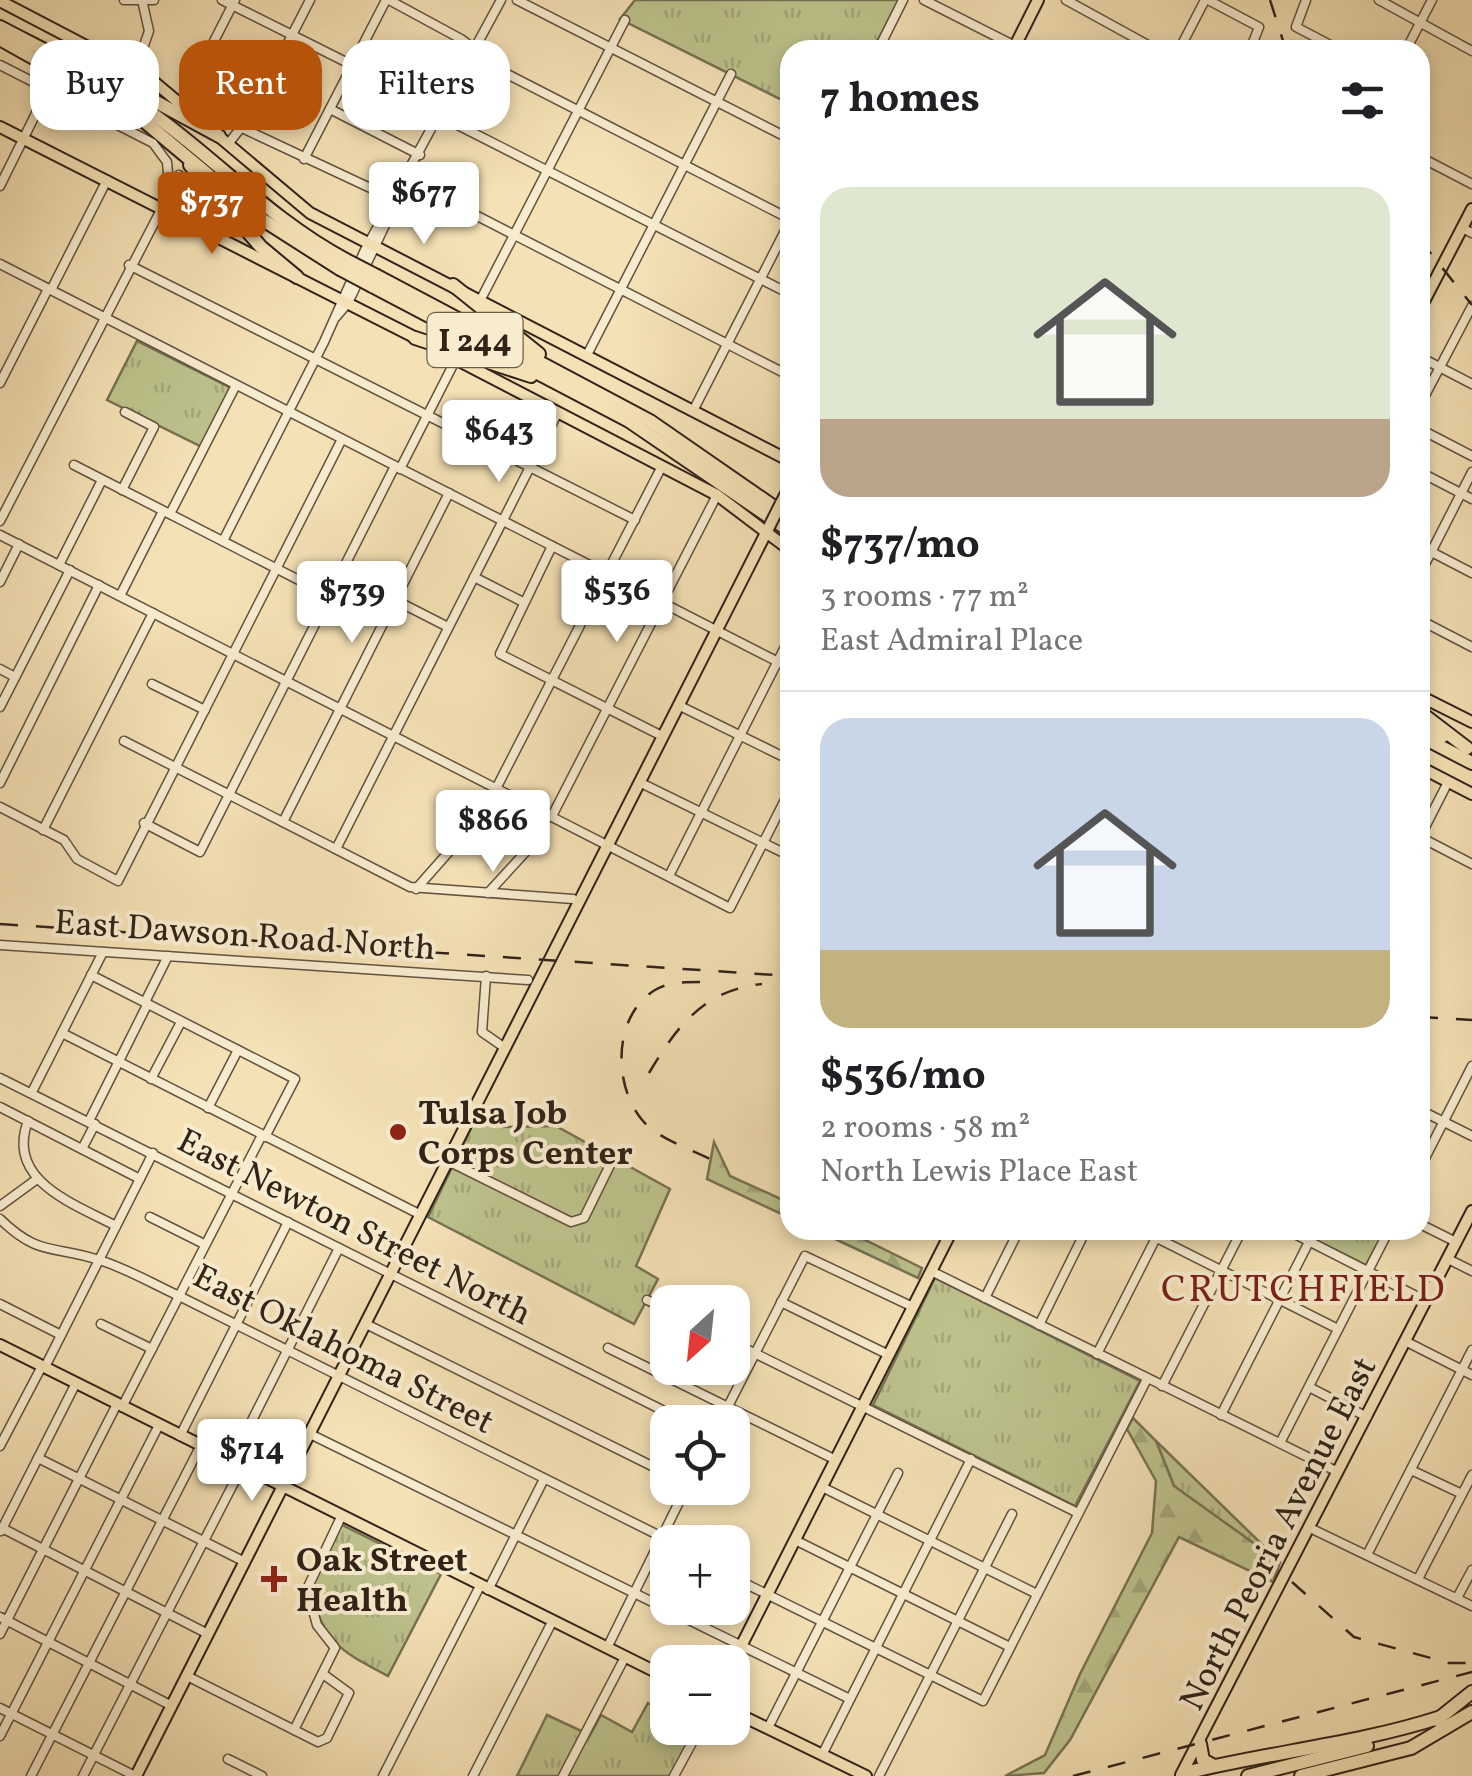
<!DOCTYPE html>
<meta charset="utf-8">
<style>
:root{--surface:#fff;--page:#f2f2f2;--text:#202124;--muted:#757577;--line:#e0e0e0;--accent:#b45309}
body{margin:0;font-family:Vollkorn,serif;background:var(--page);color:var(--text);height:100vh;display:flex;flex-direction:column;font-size:38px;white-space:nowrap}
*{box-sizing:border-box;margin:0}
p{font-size:32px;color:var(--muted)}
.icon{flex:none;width:55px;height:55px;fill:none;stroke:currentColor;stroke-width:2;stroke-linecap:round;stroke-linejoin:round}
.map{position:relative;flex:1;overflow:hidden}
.sheet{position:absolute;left:780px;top:40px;width:650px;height:1200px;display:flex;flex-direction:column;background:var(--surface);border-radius:30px;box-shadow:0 5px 15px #0003}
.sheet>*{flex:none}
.top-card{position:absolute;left:30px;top:40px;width:600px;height:90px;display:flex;gap:20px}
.needle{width:65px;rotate:207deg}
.fabs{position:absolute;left:650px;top:1285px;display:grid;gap:20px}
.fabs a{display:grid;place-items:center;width:100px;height:100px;border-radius:20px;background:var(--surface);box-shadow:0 5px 15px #0003;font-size:50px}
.price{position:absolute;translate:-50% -85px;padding:0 22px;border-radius:10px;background:#fff;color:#222;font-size:32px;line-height:65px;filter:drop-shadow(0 2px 5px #0008)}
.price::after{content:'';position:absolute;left:50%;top:60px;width:30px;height:22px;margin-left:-15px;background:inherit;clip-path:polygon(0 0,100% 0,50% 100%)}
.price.current{background:var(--accent);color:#fff}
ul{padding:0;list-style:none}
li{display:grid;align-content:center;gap:20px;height:530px;padding:0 40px}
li+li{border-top:2px solid var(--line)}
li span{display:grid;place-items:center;height:310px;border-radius:30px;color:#555}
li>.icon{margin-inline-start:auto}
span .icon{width:180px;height:180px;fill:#fffc;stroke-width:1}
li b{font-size:42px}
h2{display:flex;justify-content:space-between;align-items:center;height:120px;padding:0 40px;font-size:42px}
.tag{padding:0 35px;border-radius:30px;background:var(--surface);box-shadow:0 5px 15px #0003;font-size:35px;line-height:90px}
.tag.current{background:var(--accent);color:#fff}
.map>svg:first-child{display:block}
</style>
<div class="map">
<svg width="1472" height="1776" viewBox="0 0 1472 1776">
<defs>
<pattern id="grass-tufts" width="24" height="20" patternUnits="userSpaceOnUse" patternTransform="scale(2.5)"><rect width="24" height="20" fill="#bdc28c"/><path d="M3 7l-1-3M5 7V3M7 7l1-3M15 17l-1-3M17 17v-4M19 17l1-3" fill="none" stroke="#a3a678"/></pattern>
<pattern id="forest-firs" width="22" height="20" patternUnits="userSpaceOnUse" patternTransform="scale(2.5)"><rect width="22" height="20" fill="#bdc28c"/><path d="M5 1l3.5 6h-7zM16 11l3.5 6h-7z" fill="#a3a678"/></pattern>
</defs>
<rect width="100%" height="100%" fill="#f4e1b5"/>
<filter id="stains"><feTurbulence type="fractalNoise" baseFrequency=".002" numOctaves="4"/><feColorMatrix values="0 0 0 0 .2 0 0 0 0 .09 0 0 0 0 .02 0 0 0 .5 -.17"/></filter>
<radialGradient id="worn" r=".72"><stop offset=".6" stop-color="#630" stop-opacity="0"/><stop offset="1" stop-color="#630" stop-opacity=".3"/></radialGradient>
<g fill="url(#grass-tufts)" stroke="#777252" stroke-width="2.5">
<path d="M635 0H899L873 50H790V104L620 19Z"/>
<path d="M137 341 231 388 202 447 107 400Z"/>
<path d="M476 1118 502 1127 556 1126 670 1189 636 1266 658 1279 634 1324 428 1217Z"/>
<path d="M1319 1230H1385L1366 1265 1317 1241Z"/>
<path d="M935 1278 1140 1381 1075 1506 873 1405Z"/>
<path d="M1156 1441 1280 1562 1273 1582 1174 1486Z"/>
<path d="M340 1524 441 1574 388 1676C337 1649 324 1643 309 1585Z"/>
<path d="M648 1703 667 1714 668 1728 698 1730 674 1776H517L547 1715 590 1735 601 1715 632 1732Z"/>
</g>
<g fill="url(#forest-firs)" stroke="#777252" stroke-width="2.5">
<path d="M714 1142 730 1176 790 1203V1218L707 1179Z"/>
<path d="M816 1230H845L922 1268 918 1278Z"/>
<path d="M1133 1418 1156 1441 1174 1486 1280 1562 1273 1582 1179 1537 1070 1740 1044 1773 1005 1776 1045 1755 1080 1674 1152 1533 1156 1481 1127 1429Z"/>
</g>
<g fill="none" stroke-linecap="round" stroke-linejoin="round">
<g stroke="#62523f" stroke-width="11">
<g id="minor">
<path d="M124 0H154"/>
<path d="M222 0 352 65"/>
<path d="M389 0 461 39 507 74 790 219"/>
<path d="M517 0 790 139"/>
<path d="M924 0 1023 50"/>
<path d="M1066 0 1157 50"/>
<path d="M1208 0 1259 27 1250 50"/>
<path d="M1306 0 1296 27 1340 50"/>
<path d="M1379 0 1472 51"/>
<path d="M878 50 903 0"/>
<path d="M1179 50 1205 0"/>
<path d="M1406 50 1432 0"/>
<path d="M358 55 448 100"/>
<path d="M0 65 153 143 167 162 169 186"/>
<path d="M135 71 149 31 142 0"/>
<path d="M464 71 479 65 493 69"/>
<path d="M182 104 235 0"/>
<path d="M330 109 420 155"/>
<path d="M440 116 790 294"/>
<path d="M242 128 396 200"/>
<path d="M228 144 251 115 310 0"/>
<path d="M1420 157 1472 184"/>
<path d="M304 159 386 0"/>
<path d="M407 180 790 376"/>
<path d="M0 186 48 89"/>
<path d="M1462 228 1472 233"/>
<path d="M0 264 607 574"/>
<path d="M129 265 635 520"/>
<path d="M51 290 107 180"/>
<path d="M481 299 625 20"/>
<path d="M336 317 348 303 387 221"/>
<path d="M587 355 731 74"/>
<path d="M1420 357 1472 384"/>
<path d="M0 383 48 289"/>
<path d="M1420 405 1472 306"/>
<path d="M693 411 790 221"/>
<path d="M1420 429 1472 456"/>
<path d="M74 465 330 596"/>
<path d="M400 469 456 359"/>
<path d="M1420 472 1472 499"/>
<path d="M122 490 154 427 125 412"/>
<path d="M170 514 236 385"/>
<path d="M0 521 179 175"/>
<path d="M0 535 730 908 790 790"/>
<path d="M223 541 324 342 364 252 501 0"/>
<path d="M552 546 500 654 662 736"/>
<path d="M1420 546 1472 573"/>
<path d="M59 565 102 480"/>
<path d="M342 573 448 627"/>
<path d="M1420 574 1472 472"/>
<path d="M474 577 523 602"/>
<path d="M0 582 19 544"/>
<path d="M120 596 163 511"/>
<path d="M661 602 790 668"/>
<path d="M1420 620 1472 647"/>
<path d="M0 669 15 677"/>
<path d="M152 684 205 710"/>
<path d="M678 705 790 760"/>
<path d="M0 707 70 570"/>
<path d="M124 741 410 887 573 899"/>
<path d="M639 782 790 856"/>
<path d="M0 783 99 585"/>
<path d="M0 807 64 840 77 859 118 881 342 439"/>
<path d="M552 816 717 495"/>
<path d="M283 822 449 493"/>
<path d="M144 823 200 852 395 466"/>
<path d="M43 830 153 613"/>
<path d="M1420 837 1448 782"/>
<path d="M1420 837 1472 864"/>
<path d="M336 849 558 412"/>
<path d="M669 876 790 637"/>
<path d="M416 889 484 812 662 466"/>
<path d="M488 893 531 846 549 814"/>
<path d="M0 945 528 980"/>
<path d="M91 975 295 1079 265 1137"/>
<path d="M486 976 482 1032 505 1048"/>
<path d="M145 1002 168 956"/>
<path d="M62 1033 421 1215"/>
<path d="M0 1078 686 1422"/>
<path d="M151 1079 181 1022"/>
<path d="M32 1092 103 952"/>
<path d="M0 1107 140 1179"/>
<path d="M208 1108 238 1050"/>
<path d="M1420 1110 1472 1136"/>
<path d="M28 1121C5 1181 75 1204 116 1226"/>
<path d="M89 1121 147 1005"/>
<path d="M82 1149 95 1124"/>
<path d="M448 1161 571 1222 584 1218 613 1159"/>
<path d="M1420 1168 1472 1066"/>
<path d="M0 1206 37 1179"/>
<path d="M150 1217 204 1244"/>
<path d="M0 1219C39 1257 53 1245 99 1260 126 1268 153 1284 179 1296L662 1537"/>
<path d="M1420 1224 1456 1242"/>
<path d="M1141 1230 1338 1329"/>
<path d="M1287 1230 1426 1301"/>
<path d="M1448 1259 1472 1271"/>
<path d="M931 1271 1338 1472"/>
<path d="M985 1298 1019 1230"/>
<path d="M647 1300 668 1310"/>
<path d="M781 1302 889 1355"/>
<path d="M0 1304 61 1335"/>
<path d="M101 1324 152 1349"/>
<path d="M366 1324 668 1474"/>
<path d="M1039 1325 1086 1230"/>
<path d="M1405 1341 1472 1375"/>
<path d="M732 1342 1078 1513"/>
<path d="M608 1348 836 1460"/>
<path d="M1097 1354 1160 1230"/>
<path d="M45 1367 153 1153"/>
<path d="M1162 1386 1242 1230"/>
<path d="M1309 1387 1367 1417"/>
<path d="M122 1407 262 1135"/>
<path d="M1221 1415 1315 1230"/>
<path d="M720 1422 805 1256 913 1307"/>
<path d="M310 1434 850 1699"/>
<path d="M180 1436 288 1222"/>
<path d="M1280 1443 1389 1230"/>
<path d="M0 1446 42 1366"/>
<path d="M38 1458 245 1562"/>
<path d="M231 1462 339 1248"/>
<path d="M1411 1470 1462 1494"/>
<path d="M822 1487 1037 1594"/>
<path d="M2 1528 208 1634"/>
<path d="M1310 1528 1472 1606"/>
<path d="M1 1531 76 1383"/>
<path d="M795 1540 1010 1647"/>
<path d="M1368 1553 1472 1350"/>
<path d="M732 1577 983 1701 1147 1379"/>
<path d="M1418 1579 1472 1475"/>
<path d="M488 1590 544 1479"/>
<path d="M1457 1598 1472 1570"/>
<path d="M0 1617 172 1706"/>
<path d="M0 1634 117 1404"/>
<path d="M607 1648 686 1488"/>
<path d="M187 1676 318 1742 327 1738 349 1693 323 1674"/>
<path d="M0 1708 135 1776"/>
<path d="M768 1728 898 1473"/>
<path d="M294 1730 335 1648 317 1625 307 1589 341 1517"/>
<path d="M0 1736 159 1425"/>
<path d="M822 1755 971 1459"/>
<path d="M228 1759 262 1776"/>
<path d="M31 1776 200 1447"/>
<path d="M83 1776 242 1467"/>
<path d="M383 1776 480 1586"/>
<path d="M473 1776 552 1622"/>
<path d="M563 1776 625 1657"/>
<path d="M674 1776 700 1728"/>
<path d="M879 1776 1012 1514"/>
</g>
</g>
<g stroke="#312318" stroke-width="14">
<g id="major">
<path d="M0 1 153 81 310 213 790 461"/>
<path d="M1013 50 1038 0"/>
<path d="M0 127 420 340"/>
<path d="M1420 309 1472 209"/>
<path d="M440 351 717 495 790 550"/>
<path d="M781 503 790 486"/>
<path d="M1420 696 1472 722"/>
<path d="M1420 767 1472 794"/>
<path d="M0 1345 668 1678"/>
<path d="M732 1664 952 1230"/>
<path d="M732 1711 866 1776"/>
<path d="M1181 1775 1472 1211"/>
<path d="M136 1776 769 527"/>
</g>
</g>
<g stroke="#312318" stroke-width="16">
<g id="highway">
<path d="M0 27C55 56 111 82 161 120 224 167 275 222 346 260"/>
<path d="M0 39 139 117 260 218 340 269"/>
<path d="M112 78 219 136"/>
<path d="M190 165 261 247 297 277"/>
<path d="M377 276 650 421 790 518"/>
<path d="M453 285 539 354"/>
<path d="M372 286 629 421 790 531"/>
<path d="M415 338 531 376"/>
<path d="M1420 712 1467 748"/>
<path d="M1420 724 1443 736"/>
<path d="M1420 736 1472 763"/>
<path d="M1437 1720 1472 1692"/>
<path d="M1200 1744 1203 1760 1214 1766"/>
<path d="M1185 1773C1270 1752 1358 1744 1441 1717"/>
<path d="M1248 1776 1367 1746"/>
<path d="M1301 1776 1411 1748 1472 1712"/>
</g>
</g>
<use href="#minor" stroke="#f8eccf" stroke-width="8"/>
<use href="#major" stroke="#f4e1b5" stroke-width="10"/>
<use href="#highway" stroke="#f4e1b5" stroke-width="12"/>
<g stroke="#312318" stroke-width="2.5" stroke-dasharray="18 18" stroke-linecap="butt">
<path d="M1270 0 1286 50"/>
<path d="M1420 240 1472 305"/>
<path d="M0 924 790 976"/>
<path d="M700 982C684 982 669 982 655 990 612 1016 613 1087 643 1121 659 1139 688 1148 710 1159"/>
<path d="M1420 1017 1472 1020"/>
<path d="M649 1073C677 1026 704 990 762 984"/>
<path d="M1292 1582 1354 1637 1449 1663H1472"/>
<path d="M1073 1776 1472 1672"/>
</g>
<g stroke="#312318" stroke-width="14" stroke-linecap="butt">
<path id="major-bridge" d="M769 527 781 503"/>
</g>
<g stroke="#312318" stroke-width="16" stroke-linecap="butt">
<g id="highway-bridge">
<path d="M346 260 377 276"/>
<path d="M340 269 372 286"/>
</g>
</g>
<use href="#major-bridge" stroke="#f4e1b5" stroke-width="10"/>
<use href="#highway-bridge" stroke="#f4e1b5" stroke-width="12"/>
</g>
<g fill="#8f2418" stroke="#f8eccf" stroke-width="4">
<circle cx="398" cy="1132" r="10"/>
<path d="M269 1564h10v10h10v10h-10v10h-10v-10h-10v-10h10z"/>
</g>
<g text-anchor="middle" stroke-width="8" stroke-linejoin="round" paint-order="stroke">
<rect fill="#f8eccf" stroke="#6d5f4f" stroke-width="2.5" x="427.5" y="313" width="95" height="54" rx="8"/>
<g font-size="32" font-weight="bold" fill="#312318">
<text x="475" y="351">I 244</text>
</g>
<g font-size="35" fill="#312318" stroke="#f8eccf">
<text transform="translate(245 934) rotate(4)" y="12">East Dawson Road North</text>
<text transform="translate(355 1226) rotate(27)" y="12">East Newton Street North</text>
<text transform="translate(344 1348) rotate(27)" y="12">East Oklahoma Street</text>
<text transform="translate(1277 1533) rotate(-63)" y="12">North Peoria Avenue East</text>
</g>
<g font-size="35" font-weight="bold" fill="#312318" stroke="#f8eccf" text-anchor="start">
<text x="418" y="1124">Tulsa Job<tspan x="418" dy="40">Corps Center</tspan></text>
<text x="296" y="1571">Oak Street<tspan x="296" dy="40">Health</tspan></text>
</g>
<g font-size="38" letter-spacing="2.5" fill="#7a1f14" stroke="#f8eccf">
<text x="1304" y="1301">CRUTCHFIELD</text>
</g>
</g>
<rect width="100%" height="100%" filter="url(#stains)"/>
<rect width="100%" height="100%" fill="url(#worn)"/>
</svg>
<div class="fabs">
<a><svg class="needle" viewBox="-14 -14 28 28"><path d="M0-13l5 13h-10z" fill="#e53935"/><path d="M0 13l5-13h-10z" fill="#757577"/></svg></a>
<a><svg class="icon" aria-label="locate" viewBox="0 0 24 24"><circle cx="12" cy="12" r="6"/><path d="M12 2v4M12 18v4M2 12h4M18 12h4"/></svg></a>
<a>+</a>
<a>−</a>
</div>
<b class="price" style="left:424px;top:247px">$677</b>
<b class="price current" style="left:212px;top:257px">$737</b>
<b class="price" style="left:499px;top:485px">$643</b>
<b class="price" style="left:617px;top:645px">$536</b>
<b class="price" style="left:352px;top:646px">$739</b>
<b class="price" style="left:493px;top:875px">$866</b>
<b class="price" style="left:252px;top:1504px">$714</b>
<div class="top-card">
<a class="tag">Buy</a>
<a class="tag current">Rent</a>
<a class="tag">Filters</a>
</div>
<section class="sheet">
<h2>7 homes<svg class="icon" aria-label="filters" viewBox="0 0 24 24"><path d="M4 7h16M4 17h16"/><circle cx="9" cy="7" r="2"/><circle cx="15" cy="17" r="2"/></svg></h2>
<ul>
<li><span style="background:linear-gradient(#dfe7d0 75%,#b9a48a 0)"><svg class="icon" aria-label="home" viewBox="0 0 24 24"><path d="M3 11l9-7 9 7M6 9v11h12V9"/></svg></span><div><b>$737/mo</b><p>3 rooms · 77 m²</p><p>East Admiral Place</p></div></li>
<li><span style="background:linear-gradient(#c9d6e8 75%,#c2b280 0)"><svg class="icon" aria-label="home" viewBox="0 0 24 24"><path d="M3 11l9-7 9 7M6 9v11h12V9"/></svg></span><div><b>$536/mo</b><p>2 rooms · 58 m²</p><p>North Lewis Place East</p></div></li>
</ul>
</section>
</div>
